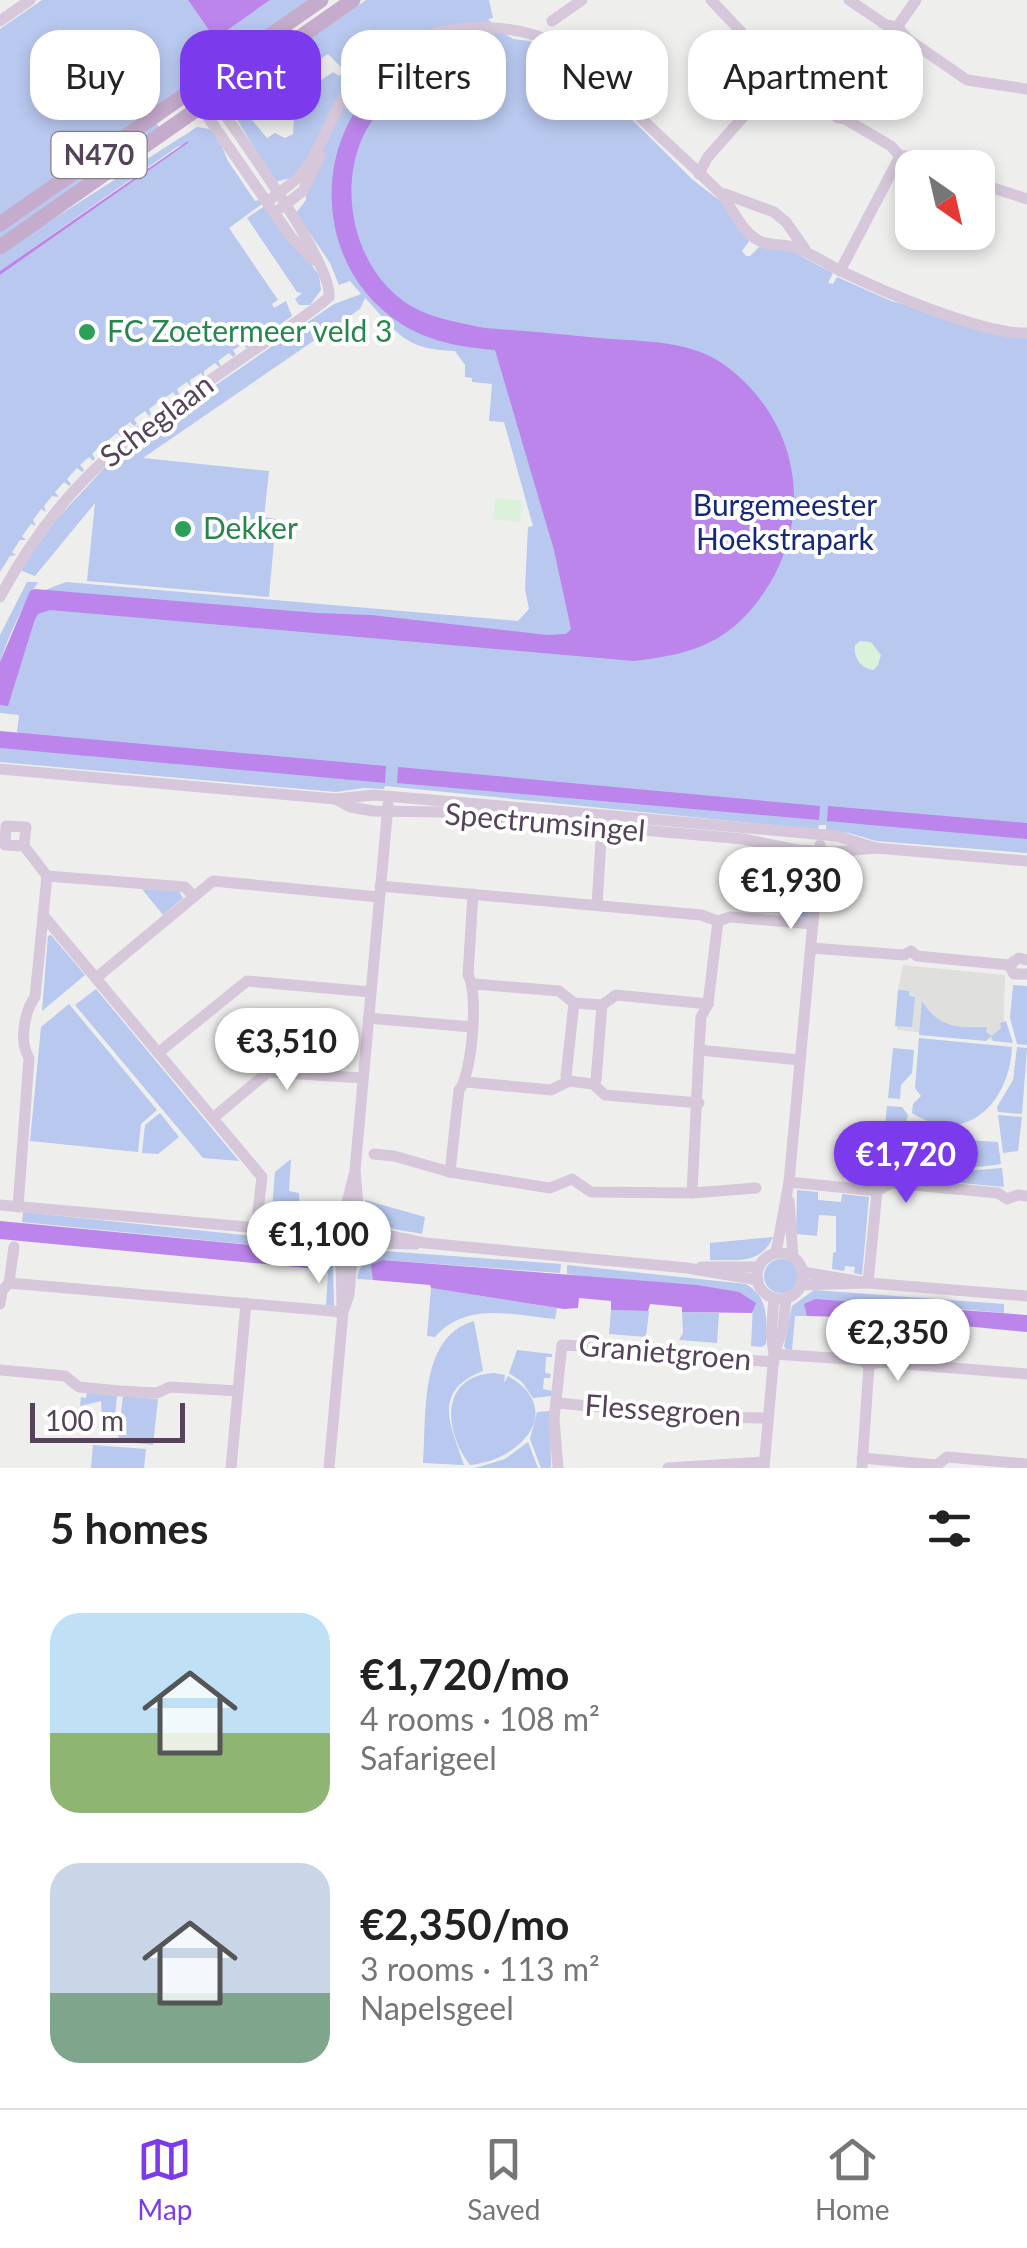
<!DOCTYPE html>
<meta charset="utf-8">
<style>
:root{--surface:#fff;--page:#f2f2f2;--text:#222;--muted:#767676;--line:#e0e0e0;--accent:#7c3aed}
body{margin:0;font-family:Lato,sans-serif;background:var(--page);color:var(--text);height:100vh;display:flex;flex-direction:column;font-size:38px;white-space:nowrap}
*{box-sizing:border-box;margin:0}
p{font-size:32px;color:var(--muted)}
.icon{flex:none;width:55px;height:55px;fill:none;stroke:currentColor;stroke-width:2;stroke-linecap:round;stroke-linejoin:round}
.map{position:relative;height:1468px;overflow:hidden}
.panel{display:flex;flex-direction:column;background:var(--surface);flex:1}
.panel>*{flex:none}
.hud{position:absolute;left:30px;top:30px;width:968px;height:90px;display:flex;gap:20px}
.needle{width:65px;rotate:146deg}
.fabs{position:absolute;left:895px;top:150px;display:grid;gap:20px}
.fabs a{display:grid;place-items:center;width:100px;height:100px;border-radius:20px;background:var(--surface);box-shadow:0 5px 15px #0003;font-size:50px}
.scale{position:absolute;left:30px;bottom:25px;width:155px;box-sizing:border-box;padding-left:10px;border:5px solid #554459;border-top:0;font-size:28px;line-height:35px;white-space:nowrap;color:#554459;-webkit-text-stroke:8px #fff;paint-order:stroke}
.price{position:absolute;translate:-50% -85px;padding:0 22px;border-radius:35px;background:#fff;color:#222;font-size:32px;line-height:65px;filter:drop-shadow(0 2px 5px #0008)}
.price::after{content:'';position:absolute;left:50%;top:60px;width:30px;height:22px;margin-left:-15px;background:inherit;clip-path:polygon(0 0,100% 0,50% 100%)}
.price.current{background:var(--accent);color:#fff}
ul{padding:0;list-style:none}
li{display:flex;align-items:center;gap:30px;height:250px;padding:0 50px}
li span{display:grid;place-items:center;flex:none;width:280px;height:200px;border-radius:30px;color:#555}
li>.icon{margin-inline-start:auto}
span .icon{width:120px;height:120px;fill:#fffc;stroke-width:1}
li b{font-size:42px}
h2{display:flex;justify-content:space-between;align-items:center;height:120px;padding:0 50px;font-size:42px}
.pill{padding:0 35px;border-radius:30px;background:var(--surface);box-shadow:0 5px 15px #0003;font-size:35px;line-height:90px}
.pill.current{background:var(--accent);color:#fff}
.tabs{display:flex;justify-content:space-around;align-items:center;height:140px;border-top:2px solid var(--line);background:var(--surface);font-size:28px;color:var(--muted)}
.tabs a{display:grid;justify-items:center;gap:5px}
.tabs .current{color:var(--accent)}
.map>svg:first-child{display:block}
</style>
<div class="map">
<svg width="1027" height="1468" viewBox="0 0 1027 1468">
<rect width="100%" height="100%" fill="#eeefec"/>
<path fill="#dfe0de" d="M903 965 1005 975 1003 1041 897 1030 898 990Z"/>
<g fill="#b8c8ee" fill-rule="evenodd">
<path d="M42 0H188L215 39 270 0H312L0 217V29Z"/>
<path d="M366 0H489L493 18 488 19 496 28 513 39 530 41 580 68 693 180 724 204 750 240 742 251 746 256H750L760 246 793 252 833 273 828 283 833 284 837 277 891 301 1027 337V853L876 841 849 833 826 831V825H819L818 829 782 826 385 786 384 789 364 788 336 792 0 762V748H15L19 715 0 713V705H8L31 631 37 593 66 582 518 621 529 609 525 589 528 527 533 526 504 422 489 421 492 384 472 382V378L465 377V365L455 351C404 350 398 333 365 298L360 309 143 458 269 471 264 517 276 519 269 597 87 581 95 503 35 576 20 570 55 521 109 463 147 432 334 304 361 294 350 281 339 285 330 263 296 213 306 200 307 161 291 178 275 182 230 108 231 99 241 87ZM328 54 345 71 339 76 333 72 311 87 315 94 300 106 304 112 294 119 293 134 285 138 275 133 267 138 247 114V108Z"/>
<path d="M155 121 160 129 0 239V228Z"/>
<path d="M197 127 209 129 218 137 228 161 255 201 259 200 262 204 229 228 278 300 272 304 274 308 286 301 292 316 261 338 257 333 246 341 249 347 246 348 243 344 233 350 236 355 233 357 229 353 218 361 221 366 219 367 215 363 204 371V377L201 373 190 380 191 387 187 382 177 389 179 394 176 396 173 392 163 399 164 406 160 401 149 409 151 414 149 416 145 411 134 419 137 424 134 426 130 422 120 430 123 435 121 437 117 433 106 442 109 446 106 448 102 444 92 454 95 458 93 461 89 457 80 465 84 470 82 472 77 468 67 479 71 484 69 486 64 482 55 492 59 497 52 496 44 506 46 512 41 509 33 520 36 526 31 524 22 536 26 540H20L12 552 16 555 10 556 0 572V275L188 143 177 147 0 271V253Z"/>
<path d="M266 205 319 275 321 290 310 305H299L295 299 302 293 297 292 247 218Z"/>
<path d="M27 582H38C22 607 10 632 0 662V635Z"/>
<path d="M804 860H809L812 868 808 918 799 917Z"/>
<circle cx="740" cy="886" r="11"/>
<path d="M142 889 179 891 183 898 163 915Z"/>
<path d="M51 935 85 975 42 1011 48 936Z"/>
<path d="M1013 985 1027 986V1045L1017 1044 1010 1018Z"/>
<path d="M96 989 239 1161 203 1158 75 1005Z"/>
<path d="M898 990 909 991V996L915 997 912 1027 895 1026Z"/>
<path d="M922 1001C939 1029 960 1028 987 1027L986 1032 992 1036 1001 1028 1000 1023 1006 1021 1013 1043 993 1041 991 1036 986 1041 919 1035Z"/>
<path d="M69 1004 157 1110 141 1124 138 1152 30 1141 41 1027Z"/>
<path d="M919 1038 1012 1047C1010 1101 967 1148 912 1113L913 1104 921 1096 915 1088Z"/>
<path d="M1017 1047 1027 1048 1022 1114 998 1112 997 1107 1013 1080Z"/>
<path d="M893 1048 914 1050 912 1073 901 1085 900 1099 888 1098Z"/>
<path d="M887 1106 902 1107 908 1115 900 1145 884 1139Z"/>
<path d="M160 1113 179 1137 158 1154 142 1153 145 1125Z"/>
<path d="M998 1115 1022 1117 1018 1151 1003 1153Z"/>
<path d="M906 1136 998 1142 1001 1164C966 1170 935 1166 901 1157Z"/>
<path d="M291 1159 289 1191 299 1193 300 1220 283 1222V1215H274L271 1221 275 1172Z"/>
<path d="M899 1159 953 1172 1002 1168 1004 1187 894 1177Z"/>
<path d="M797 1190 818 1192V1200L841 1202 842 1194 869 1197 862 1275 854 1273 855 1267 845 1266 844 1271 832 1269 833 1253 836 1252V1216L819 1215 817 1236 796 1234Z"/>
<path d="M365 1200 425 1217 422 1234C397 1229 369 1229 365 1200Z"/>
<path d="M23 1212 273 1238 313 1245 333 1265 334 1306 326 1305 328 1273 317 1269 322 1259 313 1251 22 1222Z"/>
<circle cx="349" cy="1237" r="18"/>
<path d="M773 1237C761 1265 736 1260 710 1260V1243Z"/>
<path d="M384 1251 561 1264 560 1273 383 1260 375 1265 373 1280 357 1279C358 1266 371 1253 384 1251Z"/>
<circle cx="781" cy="1276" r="17"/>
<path d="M567 1265 746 1284C770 1298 766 1320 766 1344L762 1347 751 1346 753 1304 567 1274Z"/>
<path d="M431 1288 557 1308 555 1319C514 1315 466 1301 435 1337L427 1336Z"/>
<path d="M814 1290 1004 1304V1313L882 1302 807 1309V1316H795L792 1350 786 1349 784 1346 792 1306Z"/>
<path d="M611 1310 649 1311 646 1337 609 1334Z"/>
<path d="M682 1312 719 1313 717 1343 679 1340 683 1333Z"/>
<path d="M474 1321 483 1371C429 1392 453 1428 464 1465L423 1463C427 1416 418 1337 474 1321Z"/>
<path d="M517 1350 552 1354V1357H546L545 1373 551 1374 550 1378H544L543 1389 552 1391V1396L533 1398 522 1382 509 1373Z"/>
<path d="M494 1373 505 1375 504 1383 508 1376C567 1410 520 1461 470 1465 444 1432 439 1376 494 1373Z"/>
<path d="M87 1392 117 1396 115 1416 102 1415 101 1401 80 1406 81 1397 86 1398Z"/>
<path d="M123 1396 158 1399 153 1445 118 1441Z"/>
<path d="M550 1411 551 1468H541L530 1439 537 1412Z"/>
<path d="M528 1442 538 1468H475L505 1459Z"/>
<path d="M93 1445 146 1449 144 1468H91Z"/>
</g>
<g fill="#dbf1db">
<path d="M495 498 522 500 520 522 493 519Z"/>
<path d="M860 641 871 642 881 655 878 665 874 670C861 669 853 657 855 645Z"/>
</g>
<g fill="#bb85eb">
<path d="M188 0H270L215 39Z"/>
<path d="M477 43 469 60C436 71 406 81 382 108 331 163 346 267 411 306 433 319 461 323 485 328 523 331 561 334 599 338 644 342 693 339 730 369 794 420 812 502 775 574 763 597 744 622 721 636 694 653 665 657 634 661L50 610 38 614 35 619 8 706 0 705V662L30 591 35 589 317 613 371 615 547 635 566 634 571 629 554 550 495 350C461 347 429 342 400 323 314 268 309 140 386 76 417 49 447 55 477 43Z"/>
<path d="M188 141V143L0 275V271Z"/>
<path d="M0 731 386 766 385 783 0 748Z"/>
<path d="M398 767 820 806 819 820 397 783Z"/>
<path d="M828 806 1027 823V839L827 821Z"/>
<path d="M0 1221 313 1251 322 1260 317 1269 0 1239Z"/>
<path d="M383 1260 697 1285 739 1292 756 1303 752 1313 682 1312V1307L650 1304 648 1311 611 1310V1301L579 1298 578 1308 564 1309 431 1288 430 1285 373 1280 371 1265Z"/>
<path d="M815 1299 1027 1315V1332L882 1318 807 1316 804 1304Z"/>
</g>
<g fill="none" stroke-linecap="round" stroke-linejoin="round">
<g stroke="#d6c8da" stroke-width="11">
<path d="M711 0 781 74 828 108 838 118 845 119 891 146 900 156H909L937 168"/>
<path d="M849 0 886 25 897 27 909 40 967 80 1027 89"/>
<path d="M0 21 30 0"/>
<path d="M552 21 582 0"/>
<path d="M897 27 916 0"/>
<path d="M200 100 201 107 291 237 313 260"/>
<path d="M699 174 707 158 781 74"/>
<path d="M978 183 1027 199"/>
<path d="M725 194 774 212 786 222 805 249"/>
<path d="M267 202C283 189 300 180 311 161 336 119 341 79 388 52 446 18 529 18 582 60 605 79 626 103 647 124 671 147 696 169 719 192 732 206 740 229 756 239 768 247 781 243 793 247 810 252 825 263 841 271 882 291 984 335 1027 333"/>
<path d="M281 208 303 191 320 156"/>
<path d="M840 271 900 156"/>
<path d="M0 597C65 476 132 434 241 359 270 338 303 320 329 297 333 263 237 133 214 99L197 86"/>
<path d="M0 769 335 799 374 795 603 815 837 836 876 848"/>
<path d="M335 799 350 807 373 811 440 812 743 839 798 850 835 852 876 848 1027 861"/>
<path d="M24 846 5 845 6 826 26 827 24 846 47 876"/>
<path d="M47 876 185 887 194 897"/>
<path d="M380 886 701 915 718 921 730 917 813 924"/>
<path d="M597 905 602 824"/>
<path d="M43 915 262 1177 256 1228"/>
<path d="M718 921 708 1004 701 1017 699 1050 800 1060"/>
<path d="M811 948 904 955 911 951 917 956 1009 965 1019 958 1027 960"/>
<path d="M1009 965 1014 974H1027"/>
<path d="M96 978 213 881 379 897"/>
<path d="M474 984 559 991 574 1003 602 1005 616 995 708 1004"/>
<path d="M368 1018 472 1027"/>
<path d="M158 1053 247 981 371 992"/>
<path d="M569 1081 566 1076 574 1003"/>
<path d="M466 1082 551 1090 569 1081 593 1084 605 1095 699 1103"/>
<path d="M593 1084 596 1080 602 1005"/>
<path d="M213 1118 268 1072 363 1078"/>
<path d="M374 1154 394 1156 450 1172 550 1188 572 1179 591 1192 692 1193 756 1188"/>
<path d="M450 1172 459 1090C472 1076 479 991 468 975L473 894"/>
<path d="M789 1182 877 1191 891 1183 998 1193 1007 1199 1018 1195 1027 1196"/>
<path d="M877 1191 868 1283 1027 1296"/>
<path d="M692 1193 699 1050"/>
<path d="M789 1201 793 1257"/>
<path d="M0 1205 282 1230 328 1229"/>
<path d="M18 1207 29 1058C19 1042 24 1012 35 997L47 876"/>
<circle cx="349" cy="1236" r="22"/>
<path d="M344 1214 354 1175"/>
<path d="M359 1216 355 1170 388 805"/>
<path d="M286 1232 327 1242"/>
<path d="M371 1232 425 1243 687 1268 758 1280"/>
<path d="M370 1243 416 1244"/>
<path d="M776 1253 789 1182 820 845"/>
<circle cx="780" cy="1276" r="23"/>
<path d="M341 1257 342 1308"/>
<path d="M701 1267H759"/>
<path d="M9 1283 343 1312"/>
<path d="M801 1285 868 1283 803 1272"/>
<path d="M774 1298 771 1335 774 1354 783 1328 786 1298"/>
<path d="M0 1304 2 1291 9 1283 14 1247"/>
<path d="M0 1370 65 1376 79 1387 120 1391 157 1393 170 1387 238 1391"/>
<path d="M558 1403 704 1417 768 1418"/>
<path d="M862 1458 937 1465 947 1457 1027 1464"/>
<path d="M231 1468 246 1303"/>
<path d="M329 1468 343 1312 349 1295 352 1258"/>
<path d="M558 1468 554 1419 562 1345 614 1348 626 1353 639 1351 685 1355 698 1360 707 1357 774 1362"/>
<path d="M668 1468 764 1462"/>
<path d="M764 1468 774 1354 861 1360 869 1365 880 1362 1027 1374"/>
<path d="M862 1468 869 1365"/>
</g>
<g stroke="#c5abcc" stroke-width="15">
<path d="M0 224 321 0"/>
<path d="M0 247 353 0"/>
</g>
</g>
<g fill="#2e9e5b" stroke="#fff" stroke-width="4">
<circle cx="87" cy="332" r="10"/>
<circle cx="183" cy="529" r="10"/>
</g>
<g text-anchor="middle" stroke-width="8" stroke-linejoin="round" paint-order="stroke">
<rect fill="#fff" stroke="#887c8b" stroke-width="2.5" x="51.5" y="132" width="95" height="46" rx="8"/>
<g font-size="28" font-weight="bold" fill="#554459">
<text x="99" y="165">N470</text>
</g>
<g font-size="30" fill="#27864d" stroke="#fff" text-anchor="start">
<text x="107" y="342">FC Zoetermeer veld 3</text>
<text x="203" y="539">Dekker</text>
</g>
<g font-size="30" fill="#554459" stroke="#fff">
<text transform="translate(157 421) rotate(-37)" y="10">Scheglaan</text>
<text transform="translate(545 823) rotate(5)" y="10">Spectrumsingel</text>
<text transform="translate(665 1353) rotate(5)" y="10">Granietgroen</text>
<text transform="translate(663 1411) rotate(4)" y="10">Flessegroen</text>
</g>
<g font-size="30" fill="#16287a" stroke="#fff">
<text x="785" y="516">Burgemeester<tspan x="785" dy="34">Hoekstrapark</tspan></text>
</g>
</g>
</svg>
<div class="fabs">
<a><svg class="needle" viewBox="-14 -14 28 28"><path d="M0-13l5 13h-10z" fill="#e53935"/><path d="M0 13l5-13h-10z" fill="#767676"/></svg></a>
</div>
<div class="scale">100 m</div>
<b class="price" style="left:791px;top:932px">€1,930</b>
<b class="price" style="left:287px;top:1093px">€3,510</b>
<b class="price current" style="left:906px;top:1206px">€1,720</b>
<b class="price" style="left:319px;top:1286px">€1,100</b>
<b class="price" style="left:898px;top:1384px">€2,350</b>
<div class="hud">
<a class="pill">Buy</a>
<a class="pill current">Rent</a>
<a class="pill">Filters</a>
<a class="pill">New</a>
<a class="pill">Apartment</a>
</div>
</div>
<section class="panel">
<h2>5 homes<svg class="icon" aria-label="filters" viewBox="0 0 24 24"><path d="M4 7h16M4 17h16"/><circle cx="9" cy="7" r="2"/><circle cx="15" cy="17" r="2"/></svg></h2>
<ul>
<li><span style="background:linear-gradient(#bfe0f5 60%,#8fb573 0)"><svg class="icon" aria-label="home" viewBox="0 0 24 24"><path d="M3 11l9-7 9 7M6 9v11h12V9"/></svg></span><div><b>€1,720/mo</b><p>4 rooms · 108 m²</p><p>Safarigeel</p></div></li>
<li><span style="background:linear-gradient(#c9d6e8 65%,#7fa58c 0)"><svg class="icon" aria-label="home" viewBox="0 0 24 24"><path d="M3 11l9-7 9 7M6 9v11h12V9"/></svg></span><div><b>€2,350/mo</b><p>3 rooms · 113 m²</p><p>Napelsgeel</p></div></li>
</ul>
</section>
<nav class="tabs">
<a class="current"><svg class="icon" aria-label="map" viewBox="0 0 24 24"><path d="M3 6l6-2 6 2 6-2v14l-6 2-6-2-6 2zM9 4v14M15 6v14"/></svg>Map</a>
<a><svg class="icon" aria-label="saved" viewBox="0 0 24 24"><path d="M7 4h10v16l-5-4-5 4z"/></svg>Saved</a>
<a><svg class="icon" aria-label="home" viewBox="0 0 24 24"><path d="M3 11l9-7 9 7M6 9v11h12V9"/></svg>Home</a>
</nav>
